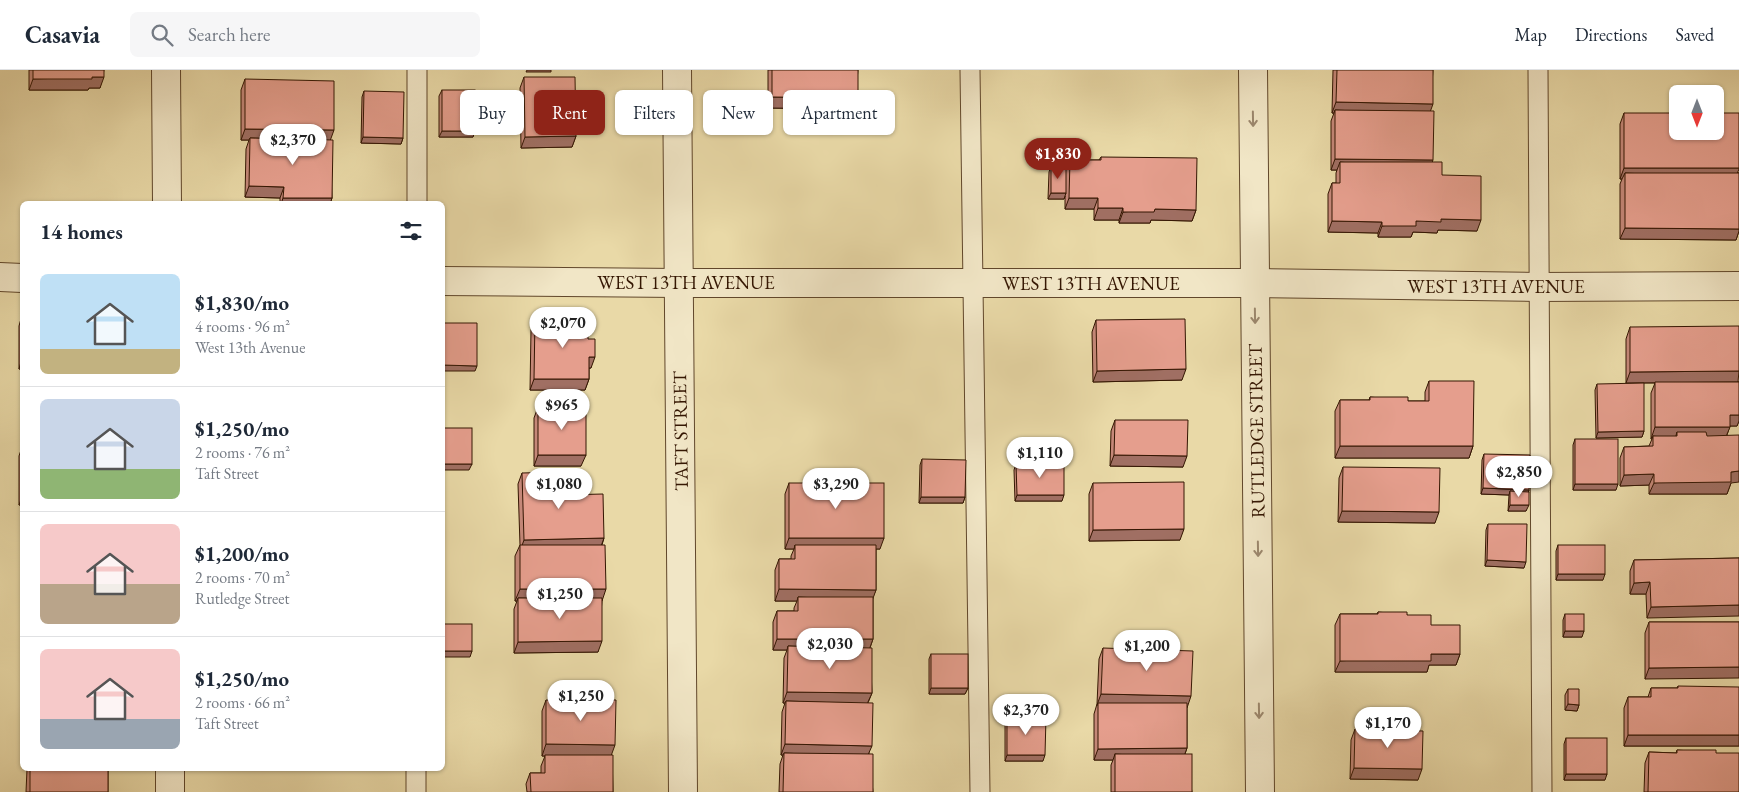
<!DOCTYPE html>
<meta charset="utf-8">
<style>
:root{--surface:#fff;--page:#f6f6f7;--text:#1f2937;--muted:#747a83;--line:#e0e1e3;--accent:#8f2418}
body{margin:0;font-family:"EB Garamond",serif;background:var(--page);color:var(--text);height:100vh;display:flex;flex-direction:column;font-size:19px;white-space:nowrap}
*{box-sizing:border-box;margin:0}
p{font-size:16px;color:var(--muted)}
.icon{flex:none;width:28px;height:28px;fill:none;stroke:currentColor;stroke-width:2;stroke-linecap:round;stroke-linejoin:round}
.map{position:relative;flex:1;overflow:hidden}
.drawer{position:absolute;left:20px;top:131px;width:425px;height:570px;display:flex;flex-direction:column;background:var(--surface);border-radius:8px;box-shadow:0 1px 4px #0004}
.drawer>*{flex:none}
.top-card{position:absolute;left:460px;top:20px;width:475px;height:45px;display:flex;gap:10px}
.needle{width:32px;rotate:180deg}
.controls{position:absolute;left:1669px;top:15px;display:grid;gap:10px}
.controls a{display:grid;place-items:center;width:55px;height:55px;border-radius:8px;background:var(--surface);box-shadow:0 1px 4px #0004;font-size:25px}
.price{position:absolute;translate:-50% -42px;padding:0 11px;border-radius:18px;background:#fff;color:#222;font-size:16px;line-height:32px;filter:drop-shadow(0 1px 2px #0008)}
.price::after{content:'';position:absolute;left:50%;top:30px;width:15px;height:11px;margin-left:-8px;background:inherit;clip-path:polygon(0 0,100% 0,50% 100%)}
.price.current{background:var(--accent);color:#fff}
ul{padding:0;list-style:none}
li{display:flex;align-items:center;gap:15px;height:125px;padding:0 20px}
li+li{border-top:1px solid var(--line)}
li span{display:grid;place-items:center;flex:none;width:140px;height:100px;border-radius:8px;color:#555}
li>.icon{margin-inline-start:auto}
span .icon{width:60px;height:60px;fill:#fffc;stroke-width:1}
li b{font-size:21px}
h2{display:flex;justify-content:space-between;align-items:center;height:60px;padding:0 20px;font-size:21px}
.tag{padding:0 18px;border-radius:8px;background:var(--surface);box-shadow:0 1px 4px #0004;font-size:18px;line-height:45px}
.tag.current{background:var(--accent);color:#fff}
header{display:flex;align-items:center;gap:30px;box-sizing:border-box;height:70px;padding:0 25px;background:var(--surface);border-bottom:1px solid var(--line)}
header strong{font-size:24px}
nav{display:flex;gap:28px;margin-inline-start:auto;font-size:18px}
.search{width:350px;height:45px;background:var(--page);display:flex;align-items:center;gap:12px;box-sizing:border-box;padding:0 18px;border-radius:8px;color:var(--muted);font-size:19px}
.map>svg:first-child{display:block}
</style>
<header>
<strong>Casavia</strong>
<div class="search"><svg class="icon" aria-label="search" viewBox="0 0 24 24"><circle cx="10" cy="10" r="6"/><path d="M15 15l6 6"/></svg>Search here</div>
<nav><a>Map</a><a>Directions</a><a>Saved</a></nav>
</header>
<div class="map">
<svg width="1739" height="722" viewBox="0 0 1739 722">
<rect width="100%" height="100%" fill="#e9d9a7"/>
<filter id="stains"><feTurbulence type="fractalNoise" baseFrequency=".004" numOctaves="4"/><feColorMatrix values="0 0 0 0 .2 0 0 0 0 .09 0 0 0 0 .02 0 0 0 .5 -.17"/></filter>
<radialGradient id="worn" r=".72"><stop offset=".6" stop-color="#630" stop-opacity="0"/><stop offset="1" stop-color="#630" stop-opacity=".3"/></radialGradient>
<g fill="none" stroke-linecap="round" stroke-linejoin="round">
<g stroke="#61472b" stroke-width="21">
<g id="service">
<path d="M970 0 980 722"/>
<path d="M1538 0 1542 722"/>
<path d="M417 134V0"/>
<path d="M416 699V722"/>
</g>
</g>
<g stroke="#61472b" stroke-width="30">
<g id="minor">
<path d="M166 0 167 134"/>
<path d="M1253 0 1260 722"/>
<path d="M0 207 22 208"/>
<path d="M442 211 679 213H1255L1538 217 1739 216"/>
<path d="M170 699V722"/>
</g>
</g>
<g stroke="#61472b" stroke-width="30">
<path id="tertiary" d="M677 0 683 722"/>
</g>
<use href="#service" stroke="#f1e6c6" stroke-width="19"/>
<use href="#minor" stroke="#f1e6c6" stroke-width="28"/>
<use href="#tertiary" stroke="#f1e6c6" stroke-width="28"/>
</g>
<g fill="#c58879" stroke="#341602">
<path d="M29 0H104L100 18H89L88 20H29Z"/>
<path d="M768 0H858L854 39 768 38Z"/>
<path d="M1333 0H1433L1430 41 1432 92 1442 105 1477 161 1438 160 1437 163 1413 162 1411 167H1378V163L1328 162V124L1332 113H1336V103L1337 100H1331V51L1334 43H1332Z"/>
<path d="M524 7 576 66 572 77 521 78 520 18Z"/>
<path d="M245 9 330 69 332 128 330 134H280V128L245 127 246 79 249 70H241V20Z"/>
<path d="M442 20 475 61 473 67H439V26Z"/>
<path d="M364 21 403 68 401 74 361 73 362 27Z"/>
<path d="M1624 43 1739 103V161L1736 170 1620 169V114L1622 109H1620V54Z"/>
<path d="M1101 87 1196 140 1192 151 1151 150 1150 153H1119V150H1094V139H1065V126L1064 129H1048L1049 102 1051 96 1066 99 1070 90H1099Z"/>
<path d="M22 245V299H19V256Z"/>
<path d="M535 249 588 269 591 298H589V309L585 320H530L531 260Z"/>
<path d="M1096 250 1182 310 1093 312 1092 262Z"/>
<path d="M1630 257 1739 312V351L1737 356H1730L1727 365 1731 413 1727 424H1649V415L1620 416V388L1624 377 1649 376 1652 369H1651V323L1655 313H1626V269Z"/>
<path d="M1429 311 1473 376 1469 388H1335V341L1340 330H1369L1370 327 1408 331H1425V322Z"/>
<path d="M1597 314 1644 361 1642 367 1596 368 1595 320Z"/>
<path d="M538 337 581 396H534V348Z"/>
<path d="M1115 350 1183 397 1110 396 1111 361Z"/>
<path d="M1575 369 1616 420H1573V375Z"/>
<path d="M22 377V435H19V386Z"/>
<path d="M1484 384 1529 420 1526 441H1508L1509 425 1481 424 1482 390Z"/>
<path d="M922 389 965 427 963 433H919L920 395Z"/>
<path d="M1016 394 1062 431H1015L1014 400Z"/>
<path d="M1343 397 1435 453 1338 452 1339 408Z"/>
<path d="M522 403 562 425 604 468 602 475V530L598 582 514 583V539L517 531H515V486L520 475 518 414Z"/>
<path d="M789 413 880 479H876V520L873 527V569L870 578 872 623 868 633 869 684 873 722H779L780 694 783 685H781L782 642 785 633H783L784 588 787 580H773V552L777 541H794V538L797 531H775V500L779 489H791V486L794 479H785V424Z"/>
<path d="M1093 413 1180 470 1089 471V424Z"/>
<path d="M1488 454 1524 498 1485 496 1486 460Z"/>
<path d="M1558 475 1603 510H1556V481Z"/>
<path d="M1739 488 1647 548 1646 524H1630V501L1634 490Z"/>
<path d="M1378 542 1407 545 1431 555 1460 584 1456 595H1429L1427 602H1335V555L1340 544H1377Z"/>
<path d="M1565 544 1582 567H1563V550Z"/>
<path d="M1649 552H1739L1645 609V563Z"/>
<path d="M1103 578 1187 637V678L1185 684 1192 722H1111V695L1113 690H1094V644L1097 634 1099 589Z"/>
<path d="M931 584 968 618 965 624H929V589Z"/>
<path d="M1678 616 1739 676H1624V638L1628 627H1648L1651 618H1677Z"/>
<path d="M1568 619 1579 635 1577 641 1565 640V625Z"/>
<path d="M546 630 612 685 613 722H527L526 714 530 703H541V696L545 686H542V641Z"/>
<path d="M1007 646 1043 691H1005V652Z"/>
<path d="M1355 659 1418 710 1350 709 1351 670Z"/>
<path d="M1566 668 1605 710H1564V674Z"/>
<path d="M1677 680 1716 683 1739 722H1644L1645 693 1649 682 1676 683Z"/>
<path d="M27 699H108V722H26Z"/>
</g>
<g fill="#a06f63" stroke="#341602">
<path d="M527 0H551V2H526Z"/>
<path d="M92 7H104L100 18H89L88 20H29L33 9Z"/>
<path d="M772 27 858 28 854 39 768 38Z"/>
<path d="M1336 32 1433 34 1429 45 1335 40 1334 43H1332Z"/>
<path d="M245 59 334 60 330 71 250 68 249 70H241Z"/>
<path d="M442 61H475L473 67H439Z"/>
<path d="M576 66 572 77 521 78 525 67Z"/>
<path d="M363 67 403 68 401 74 361 73Z"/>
<path d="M1335 89 1433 90 1429 101 1340 92 1337 100H1331Z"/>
<path d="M1624 98H1739V99L1735 109 1625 103 1622 109H1620Z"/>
<path d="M249 116 284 117 280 128 245 127Z"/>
<path d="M1051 123H1066L1064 129H1048Z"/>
<path d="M283 128H332L330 134H281Z"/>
<path d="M1069 128H1098L1094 139H1065Z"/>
<path d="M1098 138H1123L1119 150H1094Z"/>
<path d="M1155 139 1196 140 1192 151 1151 150 1150 153H1119L1123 142Z"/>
<path d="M1441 149 1481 150 1477 161 1438 160 1437 163 1413 162 1411 167H1378L1382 156 1416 151Z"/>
<path d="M1332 151 1382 152 1378 163 1328 162Z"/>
<path d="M1625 158 1739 159V161L1736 170 1620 169Z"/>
<path d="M589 287H595L591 298H585Z"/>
<path d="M22 288V299H19Z"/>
<path d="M442 295 477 296 475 301H442Z"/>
<path d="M1186 299 1182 310 1093 312 1097 301Z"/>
<path d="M1739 301 1738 312 1626 313 1630 302Z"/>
<path d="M534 309H589L585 320H530Z"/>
<path d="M1730 345H1739V351L1737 356H1725Z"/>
<path d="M1655 357H1730L1725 369 1677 366V362L1675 369 1653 366 1652 369H1651Z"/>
<path d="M1644 361 1642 367 1596 368 1598 362Z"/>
<path d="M1340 376H1473L1469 388H1335Z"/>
<path d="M538 385H586L581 396H534Z"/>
<path d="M1114 385 1187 386 1183 397 1110 396Z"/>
<path d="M442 394H472L469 400H442Z"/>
<path d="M1739 401V412L1731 413 1727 424H1649L1654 413 1731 402Z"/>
<path d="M1654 404 1649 415 1620 416 1624 405Z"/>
<path d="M1575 414H1618L1616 420H1573Z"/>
<path d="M1483 418 1529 420 1527 426 1510 421 1509 425 1481 424Z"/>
<path d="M1017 425H1064L1062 431H1015Z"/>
<path d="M22 427V435H19Z"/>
<path d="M921 427H965L963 433H919Z"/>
<path d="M1510 435H1529L1526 441H1508Z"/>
<path d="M1342 441 1439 442 1435 453 1338 452Z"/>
<path d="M1184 459 1180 470 1089 471 1093 460Z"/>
<path d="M604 468 600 479 520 481 524 470Z"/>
<path d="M789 468H884L880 479H795V475L794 479H785Z"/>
<path d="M1487 490 1526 492 1524 498 1485 496Z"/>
<path d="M1558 504H1605L1603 510H1556Z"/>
<path d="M1650 512 1646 524H1630L1634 513Z"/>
<path d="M520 519H606L602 531 518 528 517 531H515Z"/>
<path d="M779 519 876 520 872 531 798 527 797 531H775Z"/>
<path d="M1739 535V546L1647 548 1651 537Z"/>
<path d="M1565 561H1584L1582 567H1563Z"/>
<path d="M777 569H873L869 580 788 576 787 580H773Z"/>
<path d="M602 571 598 582 514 583 518 572Z"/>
<path d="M442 581H472L470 587H442Z"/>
<path d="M1431 584H1460L1456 595H1429L1427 602H1335L1340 591Z"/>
<path d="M1739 597V608L1645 609 1649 598Z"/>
<path d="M931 618H968L965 624H929Z"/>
<path d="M787 622 872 623 867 634 786 631 785 633H783Z"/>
<path d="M1101 624 1191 626 1187 638 1097 635Z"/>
<path d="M1568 634 1579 635 1577 641 1565 640Z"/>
<path d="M1628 665H1739V676H1624Z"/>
<path d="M546 674 615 675 611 686H542Z"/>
<path d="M785 674 872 676 867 687 784 683 783 685H781Z"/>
<path d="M1187 678 1183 689 1115 684 1113 690H1094L1098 679Z"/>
<path d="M1007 685H1045L1043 691H1005Z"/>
<path d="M1354 698 1422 699 1418 710 1350 709Z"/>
<path d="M1566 704H1607L1605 710H1564Z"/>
</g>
<g fill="#e59e8d" stroke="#341602">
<path d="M33 0H104V7H92V9H33Z"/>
<path d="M772 0H858V28L772 27Z"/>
<path d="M1337 0H1433V34L1336 32Z"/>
<path d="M524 7H575L576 66 525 67Z"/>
<path d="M245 9 334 11V60L245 59Z"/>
<rect x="442" y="20" width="33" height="41"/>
<path d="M364 21 404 22 403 68 363 67Z"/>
<path d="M1335 40 1434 41 1433 90 1335 89Z"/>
<path d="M1624 43H1678V61H1715V43H1739V98H1624Z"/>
<path d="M250 68 333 70 332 128H283L284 117 249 116Z"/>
<path d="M1101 87 1197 88 1196 140 1155 139 1154 142H1123V138H1098V128H1069L1070 90H1101Z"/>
<path d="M1340 92H1442V105L1481 106V150L1441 149V152L1416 151V156H1382V152L1332 151V113H1340Z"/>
<rect x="1051" y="96" width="15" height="27"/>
<path d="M1625 103H1739V159L1625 158Z"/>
<path d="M535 249H588V269H595V287H589V309H534Z"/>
<path d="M1185 249 1186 299 1097 301 1096 250Z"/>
<path d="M442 253H477V296L442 295Z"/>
<path d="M1739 256V301L1630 302V257Z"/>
<path d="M1429 311H1474L1473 376H1340V330H1370V327H1408V331H1429Z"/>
<path d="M1655 312H1739V345H1730V357H1655Z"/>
<path d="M1644 313V361L1598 362 1597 314Z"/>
<rect x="538" y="337" width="48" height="48"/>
<path d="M1115 350H1188L1187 386 1114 385Z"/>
<rect x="442" y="358" width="30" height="36"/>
<path d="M1677 362H1706L1707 366 1739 365V401L1731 402V412L1654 413V404L1624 405V377L1653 376V366H1677Z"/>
<rect x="1575" y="369" width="43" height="45"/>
<path d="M1484 384 1530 385 1529 420 1483 418Z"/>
<path d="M922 389 966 390 965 427H921Z"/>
<path d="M1016 394H1064V425H1017Z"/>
<path d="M1343 397 1440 398 1439 442 1342 441Z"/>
<path d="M562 402V425L603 424 604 468 524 470 522 403Z"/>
<path d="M1184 412V459L1093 460V413Z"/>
<rect x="789" y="413" width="95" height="55"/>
<path d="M1510 421 1529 422V435H1510Z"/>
<path d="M1488 454H1527L1526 492 1487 490Z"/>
<path d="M520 475H605L606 519H520Z"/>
<path d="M795 475H876V520L779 519V489H795Z"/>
<rect x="1558" y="475" width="47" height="29"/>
<path d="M1739 488V535L1651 537 1650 512 1634 513V490Z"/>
<path d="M798 527H873V569H777V541H798Z"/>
<path d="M518 528H602V571L518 572Z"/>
<path d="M1378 542H1407V545H1431V555H1460V584H1431V591H1340V544H1378Z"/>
<rect x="1565" y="544" width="19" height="17"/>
<path d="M1649 552H1739V597L1649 598Z"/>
<rect x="442" y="554" width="30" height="27"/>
<path d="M788 576 872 578V623L787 622Z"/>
<path d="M1103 578 1193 581 1191 626 1101 624Z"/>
<rect x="931" y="584" width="37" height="34"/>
<path d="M1678 616 1739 617V665H1628V627H1651V618H1678Z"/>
<path d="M1568 619H1579V635L1568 634Z"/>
<path d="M546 630H616L615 675 546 674Z"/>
<path d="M786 631 873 633 872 676 785 674Z"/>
<path d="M1098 633H1187V678L1098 679Z"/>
<path d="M1007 646 1046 647 1045 685H1007Z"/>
<path d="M1355 659 1423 661 1422 699 1354 698Z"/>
<rect x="1566" y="668" width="41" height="36"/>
<path d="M1677 680H1716V683H1739V722H1648L1649 682 1677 683Z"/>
<path d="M784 683 873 684V722H783Z"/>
<rect x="1115" y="684" width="77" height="38"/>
<path d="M545 685H613V722H531L530 703H545Z"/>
<rect x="30" y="699" width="78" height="23"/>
</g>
<defs><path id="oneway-shaft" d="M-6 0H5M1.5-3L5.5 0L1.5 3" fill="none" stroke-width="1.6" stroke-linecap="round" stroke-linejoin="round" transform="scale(1.25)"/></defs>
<g stroke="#9c886e">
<use href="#oneway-shaft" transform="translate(1253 49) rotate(89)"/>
<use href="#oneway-shaft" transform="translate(1255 246) rotate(89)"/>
<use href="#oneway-shaft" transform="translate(1258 479) rotate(89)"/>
<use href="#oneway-shaft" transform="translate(1259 641) rotate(89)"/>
</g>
<g text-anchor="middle" stroke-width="4" stroke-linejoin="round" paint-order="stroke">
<g font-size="19" fill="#341602" stroke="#f1e6c6">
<text x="686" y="219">WEST 13TH AVENUE</text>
<text x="1091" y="220">WEST 13TH AVENUE</text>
<text x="1496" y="223">WEST 13TH AVENUE</text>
<text transform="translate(680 361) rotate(-91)" y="7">TAFT STREET</text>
<text transform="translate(1256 361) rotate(-91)" y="7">RUTLEDGE STREET</text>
</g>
</g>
<rect width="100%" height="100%" filter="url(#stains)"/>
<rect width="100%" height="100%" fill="url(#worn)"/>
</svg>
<div class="controls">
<a><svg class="needle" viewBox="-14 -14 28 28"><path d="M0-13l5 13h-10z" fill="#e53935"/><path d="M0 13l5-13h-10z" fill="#747a83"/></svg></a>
</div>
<b class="price" style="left:293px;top:96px">$2,370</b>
<b class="price current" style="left:1058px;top:110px">$1,830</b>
<b class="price" style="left:563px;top:279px">$2,070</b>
<b class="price" style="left:562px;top:361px">$965</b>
<b class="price" style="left:1040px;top:409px">$1,110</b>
<b class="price" style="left:1519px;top:428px">$2,850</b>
<b class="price" style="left:559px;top:440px">$1,080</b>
<b class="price" style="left:836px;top:440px">$3,290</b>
<b class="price" style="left:560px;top:550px">$1,250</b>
<b class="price" style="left:830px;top:600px">$2,030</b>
<b class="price" style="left:1147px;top:602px">$1,200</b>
<b class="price" style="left:581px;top:652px">$1,250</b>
<b class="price" style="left:1026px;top:666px">$2,370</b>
<b class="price" style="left:1388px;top:679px">$1,170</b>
<div class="top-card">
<a class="tag">Buy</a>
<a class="tag current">Rent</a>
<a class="tag">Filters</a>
<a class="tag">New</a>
<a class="tag">Apartment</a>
</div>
<section class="drawer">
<h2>14 homes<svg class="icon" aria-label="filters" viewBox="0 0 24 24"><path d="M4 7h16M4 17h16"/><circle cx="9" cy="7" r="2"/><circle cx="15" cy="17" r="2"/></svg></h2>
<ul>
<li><span style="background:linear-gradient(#bfe0f5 75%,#c2b280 0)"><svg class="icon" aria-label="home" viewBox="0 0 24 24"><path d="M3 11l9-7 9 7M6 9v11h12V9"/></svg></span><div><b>$1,830/mo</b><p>4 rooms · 96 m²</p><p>West 13th Avenue</p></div></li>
<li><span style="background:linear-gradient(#c9d6e8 70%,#8fb573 0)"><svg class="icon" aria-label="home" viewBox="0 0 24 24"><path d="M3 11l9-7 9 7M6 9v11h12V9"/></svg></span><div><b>$1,250/mo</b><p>2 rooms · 76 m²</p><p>Taft Street</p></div></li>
<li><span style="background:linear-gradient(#f6c9c9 60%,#b9a48a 0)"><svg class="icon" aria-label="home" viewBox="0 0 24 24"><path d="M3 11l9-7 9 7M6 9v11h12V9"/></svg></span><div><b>$1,200/mo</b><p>2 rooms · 70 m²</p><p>Rutledge Street</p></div></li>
<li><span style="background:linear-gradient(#f6c9c9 70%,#9aa5b1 0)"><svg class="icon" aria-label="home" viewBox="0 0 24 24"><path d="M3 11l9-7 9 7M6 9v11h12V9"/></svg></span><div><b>$1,250/mo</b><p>2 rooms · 66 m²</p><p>Taft Street</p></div></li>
</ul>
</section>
</div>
